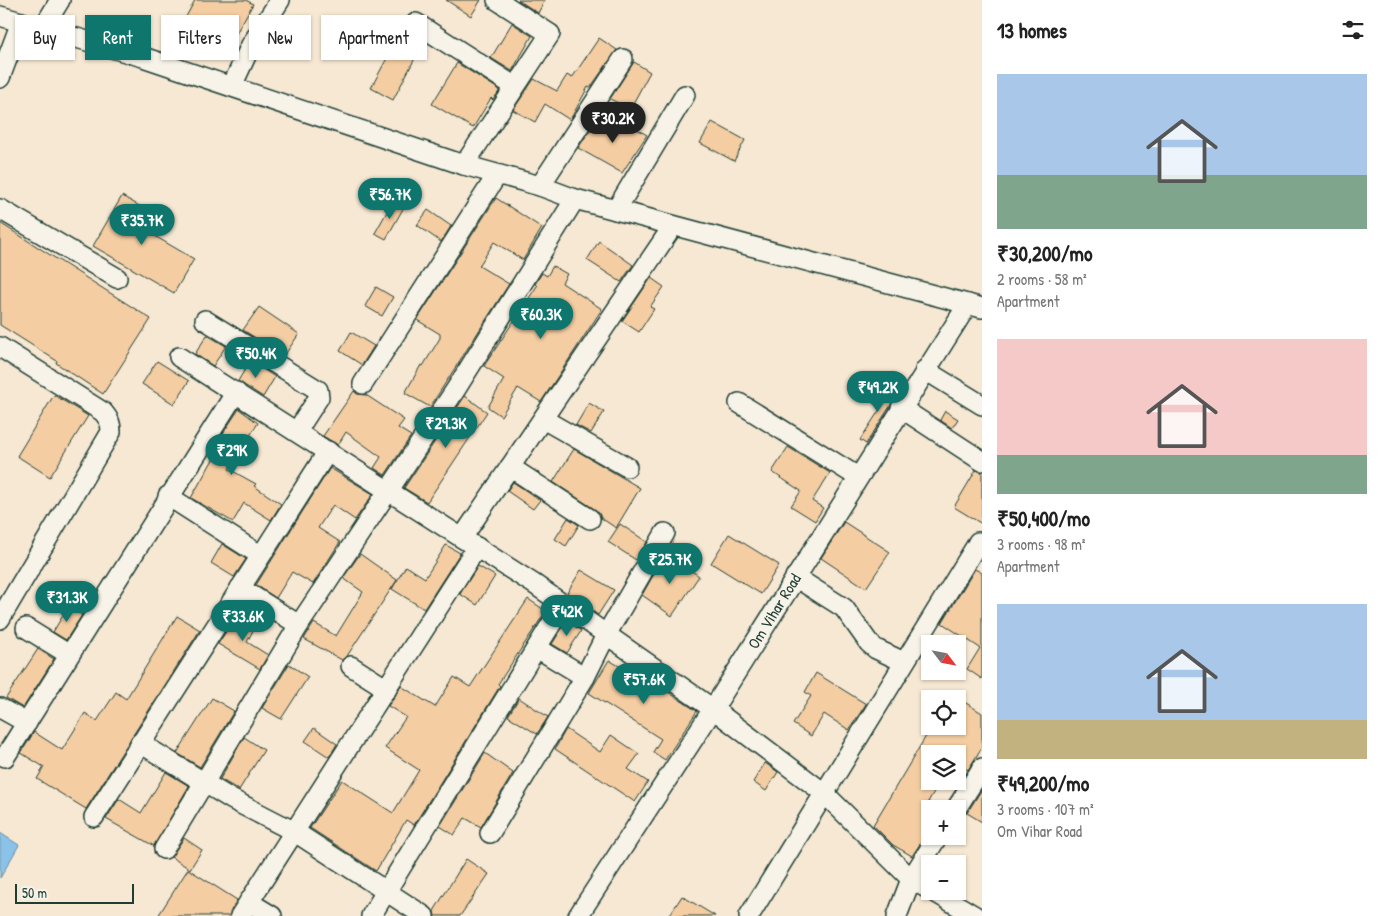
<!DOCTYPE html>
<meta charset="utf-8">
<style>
:root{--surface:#fff;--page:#f6f6f6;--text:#222;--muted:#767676;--accent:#0f766e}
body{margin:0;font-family:"Patrick Hand",sans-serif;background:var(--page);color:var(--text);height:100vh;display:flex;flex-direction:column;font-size:19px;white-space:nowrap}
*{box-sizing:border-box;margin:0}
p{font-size:16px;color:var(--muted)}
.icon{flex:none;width:28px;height:28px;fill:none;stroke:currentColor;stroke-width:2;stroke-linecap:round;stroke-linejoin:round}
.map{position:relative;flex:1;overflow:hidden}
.sheet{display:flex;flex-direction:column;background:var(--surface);width:400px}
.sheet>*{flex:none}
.guide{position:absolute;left:15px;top:15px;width:475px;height:45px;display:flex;gap:10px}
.needle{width:32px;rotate:122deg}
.buttons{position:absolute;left:921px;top:635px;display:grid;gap:10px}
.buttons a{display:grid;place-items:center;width:45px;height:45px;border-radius:0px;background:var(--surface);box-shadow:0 1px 4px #0004;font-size:25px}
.scale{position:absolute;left:15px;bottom:12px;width:119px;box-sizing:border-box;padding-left:5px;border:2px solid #1f3d34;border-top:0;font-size:14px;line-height:18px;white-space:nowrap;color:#1f3d34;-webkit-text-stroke:4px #f7f3e8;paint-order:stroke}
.price{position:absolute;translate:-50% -42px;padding:0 11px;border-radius:18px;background:var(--accent);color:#fff;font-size:16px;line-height:32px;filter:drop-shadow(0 1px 2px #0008)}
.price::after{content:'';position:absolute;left:50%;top:30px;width:15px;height:11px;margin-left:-8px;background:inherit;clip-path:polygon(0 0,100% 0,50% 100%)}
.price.active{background:#222;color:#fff}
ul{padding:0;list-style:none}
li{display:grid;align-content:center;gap:10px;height:265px;padding:0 15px}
li span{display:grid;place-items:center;height:155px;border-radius:0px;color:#555}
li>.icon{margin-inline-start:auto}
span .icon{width:90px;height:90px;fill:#fffc;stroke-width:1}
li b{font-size:21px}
h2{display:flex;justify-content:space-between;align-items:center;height:60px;padding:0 15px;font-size:21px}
.chip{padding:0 18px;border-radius:0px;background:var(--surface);box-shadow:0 1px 4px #0004;font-size:18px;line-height:45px}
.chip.active{background:var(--accent);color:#fff}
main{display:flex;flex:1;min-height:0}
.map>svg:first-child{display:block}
</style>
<main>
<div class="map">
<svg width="982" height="916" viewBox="0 0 982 916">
<rect width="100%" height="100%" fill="#f6e8d3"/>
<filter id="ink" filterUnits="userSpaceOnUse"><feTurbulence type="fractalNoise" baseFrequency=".02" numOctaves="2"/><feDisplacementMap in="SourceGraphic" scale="10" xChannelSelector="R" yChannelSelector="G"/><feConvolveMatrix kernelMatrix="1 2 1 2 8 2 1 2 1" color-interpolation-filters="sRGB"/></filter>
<g filter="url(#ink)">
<path fill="#8bc2e9" stroke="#608da1" d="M0 833 19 845 0 878Z"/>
<g fill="#f4cda3" stroke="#1f3d34">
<path d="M195 0H246L253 4 227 49 201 34 199 38 180 28Z"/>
<path d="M446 0H481L471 16Z"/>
<path d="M518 0H545L538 13Z"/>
<path d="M512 23 532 36 512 71 491 58Z"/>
<path d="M400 34 422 45 393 100 371 88Z"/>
<path d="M599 38 617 50 590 88 588 87 570 120 545 104 535 122 513 110 534 79 557 91 567 75 572 78Z"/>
<path d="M634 62 650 72 630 109 610 99Z"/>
<path d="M457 63 500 90 493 100 491 98 473 128 432 104Z"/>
<path d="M597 120 617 133 624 121 647 135 622 173 578 148Z"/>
<path d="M712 122 745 140 734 161 700 143Z"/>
<path d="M122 196 162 219 153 235 194 259 174 293 93 246Z"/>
<path d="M496 198 542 228 523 260 494 242 479 266 509 284 430 407 405 393 421 365 423 366 440 338V334L417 320Z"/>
<path d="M393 201 404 207 386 239 375 233Z"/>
<path d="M428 210 451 226 441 242 417 225Z"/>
<path d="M0 223 151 319 103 394 56 363 57 361 0 325Z"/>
<path d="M599 241 633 265 621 282 587 260Z"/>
<path d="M553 266 567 274 562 283 602 309 541 402 518 388 501 416 488 407 504 379 484 366 537 286 535 284 542 273 547 276Z"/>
<path d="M651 278 664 287 650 307 654 309 639 332 622 321Z"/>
<path d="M376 287 393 297 382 316 365 306Z"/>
<path d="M259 307 299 334 284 356 243 330Z"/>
<path d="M351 332 374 346 362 365 340 351Z"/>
<path d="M207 335 226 346 213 366 195 354Z"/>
<path d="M157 361 189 381 174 404 142 384Z"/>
<path d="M250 361 275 377 263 397 238 381Z"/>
<path d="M879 389 894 400 866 444 860 440 880 409 871 401Z"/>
<path d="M354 391 357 394 366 395 404 420 398 428 411 436 385 475 374 468 381 457 346 432 338 445 323 436Z"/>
<path d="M54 395 88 416 50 477 17 456Z"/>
<path d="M465 396 487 412 427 502 404 488Z"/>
<path d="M589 403 604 412 591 433 576 425Z"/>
<path d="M239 409 258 423 229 469 256 484 254 486 281 504 271 520 244 503 233 522 191 498 215 456 210 453Z"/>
<path d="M945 411 958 419 952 428 940 420Z"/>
<path d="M788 447 830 473 812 501 823 508 815 521 791 506 801 491 772 472Z"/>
<path d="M574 449 640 488 616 528 601 518 596 510 553 482Z"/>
<path d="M330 468 373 494 355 520 333 505 318 528 340 542 313 584 292 572 276 598 256 585Z"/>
<path d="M976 470 982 472V524L954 507Z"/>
<path d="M513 482 540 500 533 509 507 491Z"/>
<path d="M568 518 579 525 566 546 555 539Z"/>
<path d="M844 522 890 552 866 588 821 558Z"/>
<path d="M620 524 647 542 636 560 608 542Z"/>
<path d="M729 534 779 565 761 594 711 563Z"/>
<path d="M222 544 246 559 234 577 211 563Z"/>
<path d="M446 545 460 553 424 609 392 589 406 566 425 578Z"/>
<path d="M666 553 699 576 672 616 642 595Z"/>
<path d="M360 554 397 580 347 656 342 660 304 639 314 623 336 636 363 592 343 578Z"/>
<path d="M478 566 495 576 477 605 460 594Z"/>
<path d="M975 569 982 573V679L967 669 980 648 942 623Z"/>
<path d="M581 570 614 590 598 615 567 593Z"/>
<path d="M528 599 546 611 498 684 500 686 414 825 406 820 376 871 310 828 342 780 393 813 419 770 385 748 406 717 388 706 401 686 435 707 454 677 470 687Z"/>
<path d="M68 607 82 615 66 640 53 632Z"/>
<path d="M237 615 256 625 247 642 268 655 260 669 218 644Z"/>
<path d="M177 616 200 630 86 809 37 779 44 767 21 753 34 732 62 750 85 713 97 721 116 692 126 699Z"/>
<path d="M567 621 581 631 567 653 552 644Z"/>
<path d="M38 649 54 659 23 708 6 698Z"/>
<path d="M609 660 629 672 631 668 697 711 665 760 653 752 661 739 589 693Z"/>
<path d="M289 664 308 677 281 719 262 708Z"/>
<path d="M816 673 866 704 849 730 824 714 811 736 793 724 811 696 805 692Z"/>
<path d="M212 698 234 711 200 767 177 753Z"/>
<path d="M519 698 548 717 537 734 508 716Z"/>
<path d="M958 698 982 713V747L968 770 958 764V754H930V781H940L928 802 930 803V829L912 856 893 845 873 825 932 726H958Z"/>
<path d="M314 728 337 744 329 757 305 741Z"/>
<path d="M566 729 600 752 611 735 639 754 628 769 648 782 635 802 555 749Z"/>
<path d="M244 737 264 750 239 790 220 779Z"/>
<path d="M485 753 513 773 481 827 465 818 454 835 440 826Z"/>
<path d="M765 763 778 772 766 791 753 782Z"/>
<path d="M166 772 189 786 154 846 106 819 119 799 141 813Z"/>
<path d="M982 789V822L967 813Z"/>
<path d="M184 838 202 850 190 869 171 857Z"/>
<path d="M466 859 489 874 460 916H435L434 911Z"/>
<path d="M188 869 237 900 229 916H158Z"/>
<path d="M682 896 715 916H669Z"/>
</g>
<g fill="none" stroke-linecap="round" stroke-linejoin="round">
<g stroke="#1f3d34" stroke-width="22">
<g id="minor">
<path d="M0 16 143 57 464 165 540 186 575 199 982 308"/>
<path d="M416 23 514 86"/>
<path d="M43 28 60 0"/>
<path d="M0 78 21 22"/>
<path d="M232 86 251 45 280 0"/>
<path d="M464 165 550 34 497 0"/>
<path d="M540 186 623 59"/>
<path d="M0 209 117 278"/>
<path d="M616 210 685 95"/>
<path d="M205 320 318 390 319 397 297 431"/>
<path d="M0 347 103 412C109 419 111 423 111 432L0 619"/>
<path d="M179 357 534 584 713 709 824 793 911 879 930 890"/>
<path d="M925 370 982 405"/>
<path d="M363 384 497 175"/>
<path d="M739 403 858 477"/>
<path d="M901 408 982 461"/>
<path d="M543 419 627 467"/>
<path d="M510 467 590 519"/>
<path d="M168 496 260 555"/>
<path d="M462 538 673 226"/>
<path d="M795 577 844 608 869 643 876 649 904 662"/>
<path d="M240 588 299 625"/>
<path d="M26 628 68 654"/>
<path d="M537 648 585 677"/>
<path d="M351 666 387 689"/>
<path d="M0 708 27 723"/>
<path d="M140 743 231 799 295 832 424 916"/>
<path d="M5 757 236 392"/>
<path d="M956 809 982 768"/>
<path d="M94 817 328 451"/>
<path d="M490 833 585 677 606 635 665 533"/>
<path d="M164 849 299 625 456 389 575 199"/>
<path d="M933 891 975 916"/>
<path d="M249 902 272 916"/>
<path d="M240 916 477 547"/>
<path d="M371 916 563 605"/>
<path d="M578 916 713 709 968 304"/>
<path d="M749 916 976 546 978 542H982"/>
<path d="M897 916 911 879 938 836"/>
</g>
</g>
<use href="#minor" stroke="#f7f3e8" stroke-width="19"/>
</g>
</g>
<g text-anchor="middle" stroke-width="4" stroke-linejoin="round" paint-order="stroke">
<g font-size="16" fill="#1f3d34" stroke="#f7f3e8">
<text transform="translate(774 611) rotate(-58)" y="6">Om Vihar Road</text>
</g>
</g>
</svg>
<div class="buttons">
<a><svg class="needle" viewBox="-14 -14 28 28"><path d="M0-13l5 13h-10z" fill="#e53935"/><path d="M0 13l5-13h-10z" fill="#767676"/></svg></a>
<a><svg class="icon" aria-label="locate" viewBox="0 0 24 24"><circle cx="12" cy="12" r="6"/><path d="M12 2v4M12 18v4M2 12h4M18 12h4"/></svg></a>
<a><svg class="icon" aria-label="layers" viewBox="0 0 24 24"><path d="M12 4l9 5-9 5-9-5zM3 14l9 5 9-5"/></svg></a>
<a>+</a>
<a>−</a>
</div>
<div class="scale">50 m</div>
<b class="price active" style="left:613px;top:144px">₹30.2K</b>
<b class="price" style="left:390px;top:220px">₹56.7K</b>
<b class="price" style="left:142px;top:246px">₹35.7K</b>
<b class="price" style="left:541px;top:340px">₹60.3K</b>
<b class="price" style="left:256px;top:379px">₹50.4K</b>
<b class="price" style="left:878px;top:413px">₹49.2K</b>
<b class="price" style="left:446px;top:449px">₹29.3K</b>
<b class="price" style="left:232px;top:476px">₹29K</b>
<b class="price" style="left:670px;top:585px">₹25.7K</b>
<b class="price" style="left:67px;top:623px">₹31.3K</b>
<b class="price" style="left:567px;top:637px">₹42K</b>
<b class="price" style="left:243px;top:642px">₹33.6K</b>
<b class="price" style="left:644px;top:705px">₹57.6K</b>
<div class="guide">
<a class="chip">Buy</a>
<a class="chip active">Rent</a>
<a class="chip">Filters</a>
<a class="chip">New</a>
<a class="chip">Apartment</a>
</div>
</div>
<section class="sheet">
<h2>13 homes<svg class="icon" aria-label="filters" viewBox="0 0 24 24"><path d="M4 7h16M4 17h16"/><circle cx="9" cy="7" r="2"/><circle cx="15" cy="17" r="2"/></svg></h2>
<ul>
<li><span style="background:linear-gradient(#a9c7e8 65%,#7fa58c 0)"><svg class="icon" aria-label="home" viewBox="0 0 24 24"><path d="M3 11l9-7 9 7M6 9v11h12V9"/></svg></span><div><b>₹30,200/mo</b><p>2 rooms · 58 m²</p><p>Apartment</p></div></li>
<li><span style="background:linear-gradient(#f6c9c9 75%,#7fa58c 0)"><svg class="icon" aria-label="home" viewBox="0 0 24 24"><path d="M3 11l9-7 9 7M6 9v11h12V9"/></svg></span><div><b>₹50,400/mo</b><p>3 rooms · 98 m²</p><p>Apartment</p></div></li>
<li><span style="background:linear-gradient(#a9c7e8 75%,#c2b280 0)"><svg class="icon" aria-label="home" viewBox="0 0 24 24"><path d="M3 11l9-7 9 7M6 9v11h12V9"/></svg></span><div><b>₹49,200/mo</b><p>3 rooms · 107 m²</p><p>Om Vihar Road</p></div></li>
</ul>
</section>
</main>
